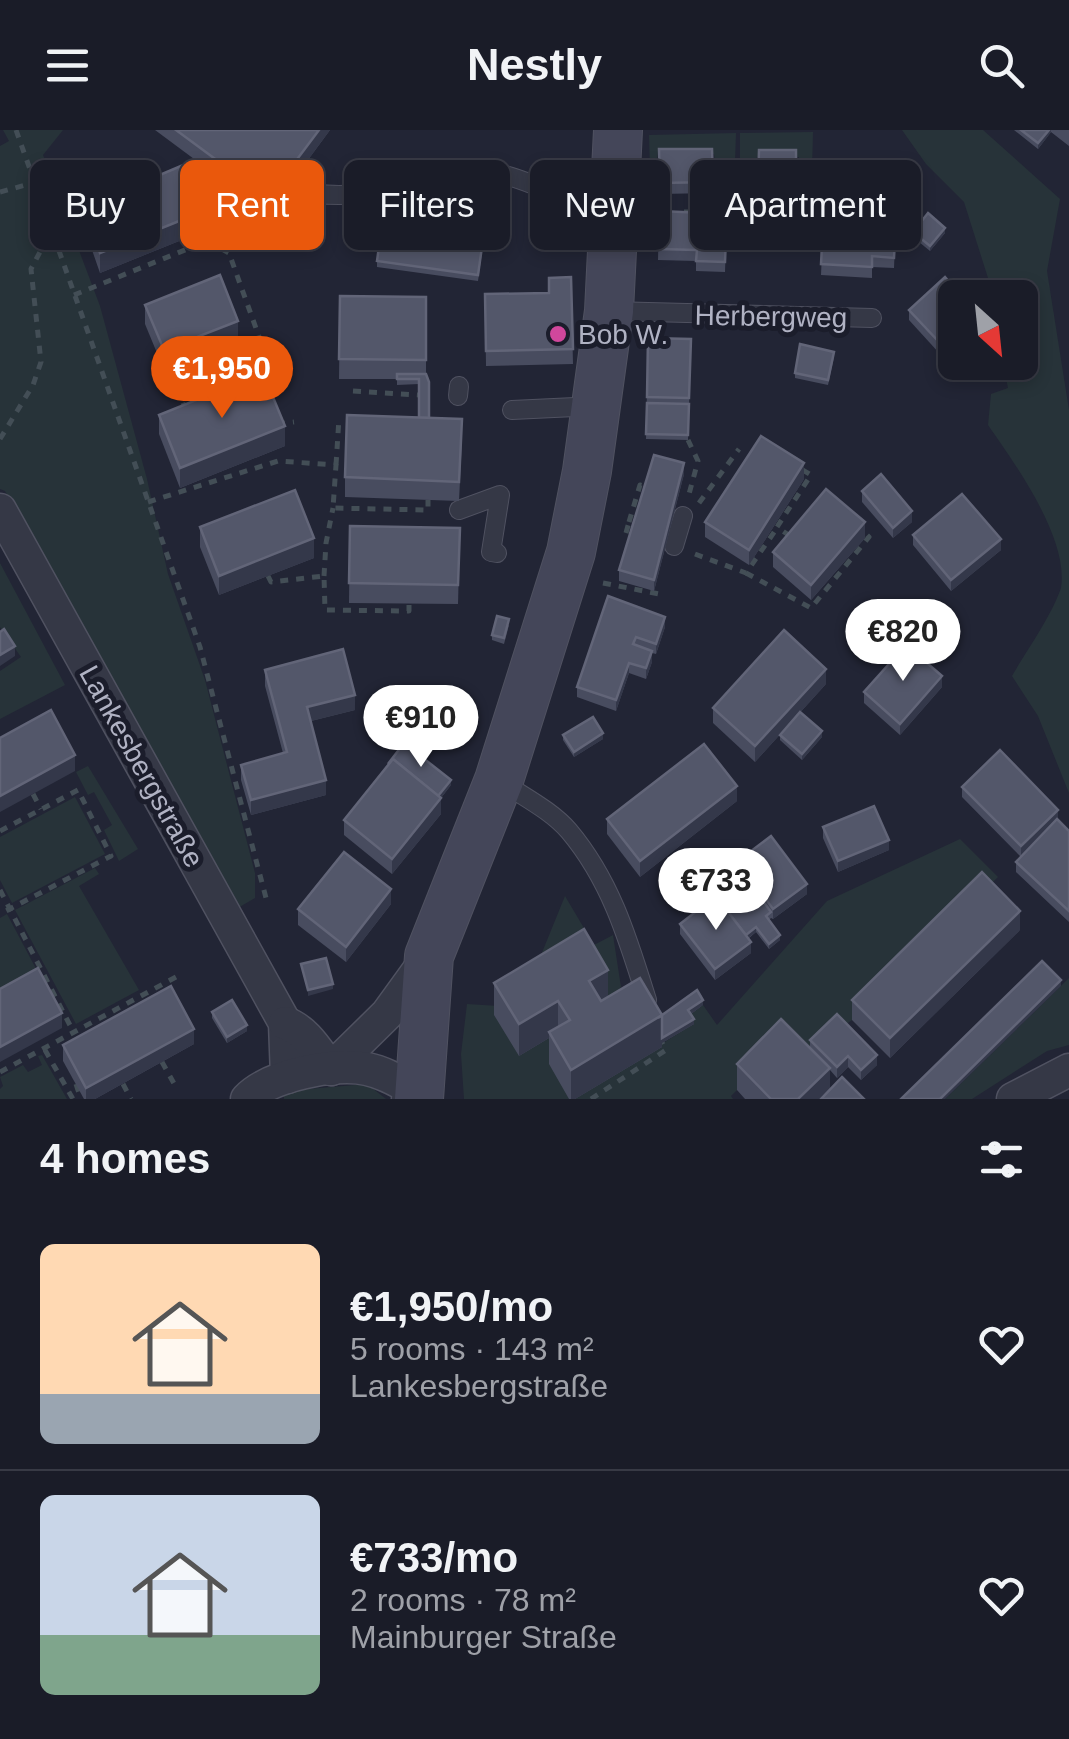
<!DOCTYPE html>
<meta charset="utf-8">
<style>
:root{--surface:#1a1c28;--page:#272934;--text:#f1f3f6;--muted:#9fa1a8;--line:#383a45;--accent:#ea580c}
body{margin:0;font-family:Helvetica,sans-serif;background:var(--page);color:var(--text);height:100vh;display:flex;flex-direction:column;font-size:38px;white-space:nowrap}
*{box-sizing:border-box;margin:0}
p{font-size:32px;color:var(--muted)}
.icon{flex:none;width:55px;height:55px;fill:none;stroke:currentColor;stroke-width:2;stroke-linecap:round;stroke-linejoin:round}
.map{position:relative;height:969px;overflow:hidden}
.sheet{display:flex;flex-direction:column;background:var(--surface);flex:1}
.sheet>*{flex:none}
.guide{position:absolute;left:30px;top:30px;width:1010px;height:90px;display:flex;gap:20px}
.needle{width:65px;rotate:153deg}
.controls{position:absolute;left:938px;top:150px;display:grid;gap:20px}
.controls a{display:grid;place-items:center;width:100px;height:100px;border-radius:15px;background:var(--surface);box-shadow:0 5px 15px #0003,0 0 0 2px var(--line);font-size:50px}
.price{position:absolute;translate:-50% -85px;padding:0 22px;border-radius:35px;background:#fff;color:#222;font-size:32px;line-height:65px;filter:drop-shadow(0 2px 5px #0008)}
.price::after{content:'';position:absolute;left:50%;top:60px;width:30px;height:22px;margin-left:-15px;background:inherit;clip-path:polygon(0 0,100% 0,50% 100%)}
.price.active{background:var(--accent);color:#fff}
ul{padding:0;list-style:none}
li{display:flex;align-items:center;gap:30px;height:250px;padding:0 40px}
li+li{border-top:2px solid var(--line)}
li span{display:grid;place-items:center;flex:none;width:280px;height:200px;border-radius:15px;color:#555}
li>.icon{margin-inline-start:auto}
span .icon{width:120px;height:120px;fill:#fffc;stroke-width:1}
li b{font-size:42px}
h2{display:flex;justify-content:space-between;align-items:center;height:120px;padding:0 40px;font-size:42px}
.tag{padding:0 35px;border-radius:15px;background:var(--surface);box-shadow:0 5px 15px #0003,0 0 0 2px var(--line);font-size:35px;line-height:90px}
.tag.active{background:var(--accent);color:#fff}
header{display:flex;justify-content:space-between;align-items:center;height:130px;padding:0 40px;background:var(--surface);font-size:45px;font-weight:700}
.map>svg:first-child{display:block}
</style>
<header><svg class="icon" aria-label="menu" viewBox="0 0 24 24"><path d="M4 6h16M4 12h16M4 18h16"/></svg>Nestly<svg class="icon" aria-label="search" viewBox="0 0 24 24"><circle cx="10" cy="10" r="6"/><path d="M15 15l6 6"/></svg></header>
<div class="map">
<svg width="1069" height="969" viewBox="0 0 1069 969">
<rect width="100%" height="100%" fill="#222535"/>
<g fill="#273339">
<path d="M3 0H63L43 25 100 176 147 349 168 444 205 550 255 743V768L236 779 5 361 0 359V16L9 11Z"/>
<path d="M902 0H983L1060 69 1047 141 1069 280V663L1038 586 1012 546C1027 520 1051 487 1061 458 1069 408 1015 334 988 295L991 264 1008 258 1003 233 1020 232V168L994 167 964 72 926 34Z"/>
<path d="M813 2 812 40 798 41 799 27H757L756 65H740V3Z"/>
<path d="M736 3 735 32H715L714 24 658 22 656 39 650 40 649 5Z"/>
<path d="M0 433 65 555 0 589V541L21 527 0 497Z"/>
<path d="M88 636 138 719 119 731 104 700 112 695 94 662 88 665 76 642Z"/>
<path d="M75 667 105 724 12 773 0 750V707Z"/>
<path d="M960 709 998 747 852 890 810 921 781 916 731 966 733 969H575L693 894 688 886 703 875 717 895 827 771Z"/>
<path d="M95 738 99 744 79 756 139 860 76 894 15 780Z"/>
<path d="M565 766 594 815 613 805 621 857 608 872 558 903 569 969H464L461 924 467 874 499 876 528 857Z"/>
<path d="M7 784 51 867 0 874V788Z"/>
<path d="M1069 848V915L1047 921 972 969H945Z"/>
<path d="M42 925 67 969H0V959L3 956 0 947 23 935 28 942 42 935 38 926Z"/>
<path d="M367 954 386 969H284V961Z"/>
</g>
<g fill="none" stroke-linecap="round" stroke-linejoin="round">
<g stroke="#505261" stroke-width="20">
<g id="service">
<path d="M285 61C316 65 354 68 385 60 416 52 443 41 476 41 524 41 566 78 610 75"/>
<path d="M610 181 872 188"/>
<path d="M458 266 459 256"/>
<path d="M512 280 596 276"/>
<path d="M459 380 500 365 491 422 497 423"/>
<path d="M674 416 683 386"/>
<path d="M499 650C522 666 551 680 569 701 611 751 628 809 647 870"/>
</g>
</g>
<g stroke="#505261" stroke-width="35">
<g id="minor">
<path d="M0 380 285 893 287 947"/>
<path d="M285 893C306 900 318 922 331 939"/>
<path d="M331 939 387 884 429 826"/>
<path d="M247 969C270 945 335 932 367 939 386 943 401 953 418 962L408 969"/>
<path d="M1013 969 1069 940"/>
</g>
</g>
<g stroke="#505261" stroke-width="50">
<path id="secondary" d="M419 969 429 826 499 650 571 422 587 341 609 181 618 0"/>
</g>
<g stroke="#434e56" stroke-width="5" stroke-dasharray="8 8" stroke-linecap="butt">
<path d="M16 0 200 517 266 768"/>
<path d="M0 62 33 53"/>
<path d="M684 82 787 83"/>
<path d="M197 86 207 111"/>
<path d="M74 165 207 111 229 123 276 254"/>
<path d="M353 261 419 265"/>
<path d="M186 280 173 250 276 212 288 251"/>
<path d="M277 294 294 292"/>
<path d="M0 309 33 255 41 232 31 139 41 120 54 111"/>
<path d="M688 310 698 331 689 364"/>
<path d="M336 335 339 288"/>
<path d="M148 372 278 331 336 335 333 378 428 380V370"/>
<path d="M699 373 739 319"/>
<path d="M629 392 640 355 647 357"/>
<path d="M626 403 629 392 637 394"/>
<path d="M790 406 777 397 811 345 801 339"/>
<path d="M695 424 746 443 777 398"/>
<path d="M746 443 811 478 869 407 862 400"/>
<path d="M268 446 271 452 324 446 325 480 409 481V474"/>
<path d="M324 446 326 413 333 378"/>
<path d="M603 453 659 464"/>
<path d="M33 664 41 679"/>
<path d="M0 701 78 660 111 726 0 784"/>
<path d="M0 760 74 903"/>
<path d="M45 920 73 969"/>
<path d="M162 932 176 957"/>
<path d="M0 942 176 847"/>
<path d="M76 954 81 969"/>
<path d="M123 954 131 969"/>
<path d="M591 969 666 920 660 909"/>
</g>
<use href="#service" stroke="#353846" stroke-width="18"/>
<use href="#minor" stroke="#353846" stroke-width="32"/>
<use href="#secondary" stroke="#444659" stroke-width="48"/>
</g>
<g fill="#484c5f">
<path d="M155 0H330L268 84Z"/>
<path d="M1014 0H1069V16L1051 2 1038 19Z"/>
<path d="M659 19H712L713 63 660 64Z"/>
<path d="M759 20H796V68L758 67Z"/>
<path d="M490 65 478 151 377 137V131L435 73Z"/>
<path d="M84 77 199 103 100 143 84 97Z"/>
<path d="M824 77 874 90 896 91 894 138 872 137V148L821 145Z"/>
<path d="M659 81 727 84 725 142 696 141V131L658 130Z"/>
<path d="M913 102 945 103 930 121 913 107Z"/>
<path d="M571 147 573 234 486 236 485 164 549 163Z"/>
<path d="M945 147 940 224 909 190V180Z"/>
<path d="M340 166 426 167V244L429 288 462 309 459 371 345 367V347L419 288V254L397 255V249H339Z"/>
<path d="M145 175 238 211 164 240 145 194Z"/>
<path d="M648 208 691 209 688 310 646 309Z"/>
<path d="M834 227 828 255 795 248V243Z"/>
<path d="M159 285 285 316 180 358 159 304Z"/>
<path d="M684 344 654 461 619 451V440Z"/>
<path d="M804 349 749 435 705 407V392Z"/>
<path d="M862 361 912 392 893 408 862 372Z"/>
<path d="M350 396 460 398 458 474 349 473Z"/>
<path d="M200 397 314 428 219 465 200 417Z"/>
<path d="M913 405 1001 420 951 461 913 415Z"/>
<path d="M865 408 811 470 773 437V422Z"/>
<path d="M608 466 665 497 656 524 652 523V532L646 549 629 543 616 581 577 567V557Z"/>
<path d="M509 495 504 514 492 510V505Z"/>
<path d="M265 540 355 580 311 591 326 665 251 685 241 650V635L283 623 265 556Z"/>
<path d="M826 554 755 632 713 593V578Z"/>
<path d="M942 557 900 605 864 573V562Z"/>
<path d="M563 605 603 609 574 627 563 610Z"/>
<path d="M780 605 822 607 802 630 780 610Z"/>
<path d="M451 655 441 668V684L392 744 344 705V690Z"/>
<path d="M962 657 1058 690 1069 701V792L1016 742V732L1021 727 962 667Z"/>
<path d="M737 671 640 747 607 704V689Z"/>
<path d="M823 697 889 720 838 742 823 708Z"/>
<path d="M738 731 807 764 773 789 771 788 769 790 780 810 769 819 756 802 748 809 751 823 715 850 680 804V794L724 777 750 758 738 742Z"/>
<path d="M391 774 346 832 298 795V779Z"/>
<path d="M1020 800 890 928 852 890V870Z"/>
<path d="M494 853 608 867 662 885 703 875 691 884 694 894 662 913V917L575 969H569L549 934V908L519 926 494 885Z"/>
<path d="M212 882 247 901 227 913 212 888Z"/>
<path d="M810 910 877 935 861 950 848 937 837 948 830 940V959L864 969H745L737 960V934L810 919Z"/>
<path d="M194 914 95 969H84L63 931V915Z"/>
</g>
<g fill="#34384a">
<path d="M319 0H330L268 84V68Z"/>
<path d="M1049 0H1051V2L1038 19V13Z"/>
<path d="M199 83V103L100 143V123Z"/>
<path d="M945 98V103L930 121V116Z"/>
<path d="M238 191V211L164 240V220Z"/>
<path d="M955 199V210L940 224V213Z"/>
<path d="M285 296V316L180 358V338Z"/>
<path d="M684 333V344L654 461V450Z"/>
<path d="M804 333V349L749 435V420Z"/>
<path d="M912 381V392L893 408V398Z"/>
<path d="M865 392V408L811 470V455Z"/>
<path d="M314 408V428L219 465V446Z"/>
<path d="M1001 409V420L951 461V450Z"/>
<path d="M665 487V497L656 524V514Z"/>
<path d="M15 516V526L0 536V525Z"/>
<path d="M652 521V532L646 549V538Z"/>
<path d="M629 533V543L616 581V570Z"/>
<path d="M826 539V554L755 632V616Z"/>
<path d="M942 546V557L900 605V594Z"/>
<path d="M355 565V580L307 592V577Z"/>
<path d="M822 601V607L802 630V624Z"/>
<path d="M603 603V609L574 627V622Z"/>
<path d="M75 625V641L0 682V666Z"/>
<path d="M326 650V665L251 685V670Z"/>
<path d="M451 650V655L441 668V684L392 744V729Z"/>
<path d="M737 656V671L640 747V731Z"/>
<path d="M1058 680V690L1021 727V716Z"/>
<path d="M889 710V720L838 742V731Z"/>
<path d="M807 754V764L773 789V779Z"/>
<path d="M391 759V774L346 832V817Z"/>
<path d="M1020 781V800L890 928V908Z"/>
<path d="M756 797V802L743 812V807Z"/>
<path d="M780 805V810L769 819V814Z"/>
<path d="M751 812V823L715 850V839Z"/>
<path d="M608 840V872L589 883V851Z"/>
<path d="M1061 850V856L945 969H940Z"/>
<path d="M333 854V859L308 866V860Z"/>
<path d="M703 870V875L688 886V880Z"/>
<path d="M558 871V903L549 902V908L519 926V894Z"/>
<path d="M62 883V898L0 932V917Z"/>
<path d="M662 885 694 889V894L662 913V917L575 969H571V940Z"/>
<path d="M247 895V901L227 913V907Z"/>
<path d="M194 899V914L95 969H86V958Z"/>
<path d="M877 925V935L861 950V940Z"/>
<path d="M848 926V937L837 948V937Z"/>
<path d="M830 938V964L820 969H798Z"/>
</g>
<g fill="#53576a" stroke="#626578" stroke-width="2.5">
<path d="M176 0H319L268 68Z"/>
<path d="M1021 0H1049L1038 13Z"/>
<path d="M659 19H712L713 52 660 53Z"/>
<path d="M759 20H796V57H758Z"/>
<path d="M181 36 199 83 100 123 84 77Z"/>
<path d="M438 52 490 60 478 145 377 131 386 66 435 73Z"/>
<path d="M824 77 874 80V90L896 91 894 128 872 126V137L821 134Z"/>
<path d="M659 81 727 84 725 132 696 131 697 120 658 119Z"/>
<path d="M928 83 945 98 930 116 913 102Z"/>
<path d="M220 145 238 191 164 220 145 175Z"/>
<path d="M571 147 573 219 486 221 485 164 549 163V148Z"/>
<path d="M945 147 963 168H955V199L940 213 909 180Z"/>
<path d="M340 166 426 167V230L339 229Z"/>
<path d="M648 208 691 209 689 268 647 267Z"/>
<path d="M800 214 834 222 828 250 795 243Z"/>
<path d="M263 243 285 296 180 338 159 285Z"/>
<path d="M397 244H426L429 252V288H419V249H397Z"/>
<path d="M647 273 689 274 688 305 646 304Z"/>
<path d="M347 285 462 289 459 352 345 347Z"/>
<path d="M761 306 804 333 749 420 705 392Z"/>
<path d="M654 325 684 333 654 450 619 440Z"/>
<path d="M881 344 912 381 893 398 862 361Z"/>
<path d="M826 359 865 392 811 455 773 422Z"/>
<path d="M295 360 314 408 219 446 200 397Z"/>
<path d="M962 364 1001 409 951 450 913 405Z"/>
<path d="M350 396 460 398 458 455 349 453Z"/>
<path d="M608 466 665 487 656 514 636 507 633 514 652 521 646 538 629 533 616 570 577 557Z"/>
<path d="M497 486 509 489 504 508 492 505Z"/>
<path d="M4 499 15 516 0 525V502Z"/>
<path d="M784 500 826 539 755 616 713 578Z"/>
<path d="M906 515 942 546 900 594 864 562Z"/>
<path d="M343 519 355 565 307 577 326 650 251 670 241 635 287 622 265 540Z"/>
<path d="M51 580 75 625 0 666V608Z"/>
<path d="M800 582 822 601 802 624 780 605Z"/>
<path d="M593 587 603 603 574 622 563 605Z"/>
<path d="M404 613 451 650 438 666 393 629 388 634Z"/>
<path d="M704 614 737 656 640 731 607 689Z"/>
<path d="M1000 620 1058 680 1021 716 962 657Z"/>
<path d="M393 629 441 668 392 729 344 690Z"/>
<path d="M874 676 889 710 838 731 823 697Z"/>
<path d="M1057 689 1069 701V781L1016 732Z"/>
<path d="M771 706 807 754 773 779 738 731Z"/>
<path d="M344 722 391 759 346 817 298 779Z"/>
<path d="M982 742 1020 781 890 908 852 870Z"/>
<path d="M752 756 771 782 766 786 780 805 769 814 756 797 746 805 724 777Z"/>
<path d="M716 766 751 812 715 839 680 794Z"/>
<path d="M584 799 608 840 589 851 601 871 640 848 662 885 571 940 549 902 570 890 558 871 519 894 494 853Z"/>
<path d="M326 828 333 854 308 860 301 834Z"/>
<path d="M1042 831 1061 850 940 969H901Z"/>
<path d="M38 838 62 883 0 917V859Z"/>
<path d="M171 856 194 899 86 958 63 915Z"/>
<path d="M697 860 703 870 688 880 694 889 662 908V885L658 888Z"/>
<path d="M232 870 247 895 227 907 212 882Z"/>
<path d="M837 884 877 925 861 940 848 926 837 937 810 910Z"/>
<path d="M781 889 830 938 798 969H771L737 934Z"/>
<path d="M842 947 864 969H821Z"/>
</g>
<circle fill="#d1479c" stroke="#1b1d2b" stroke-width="4" cx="558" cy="204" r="10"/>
<g text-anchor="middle" stroke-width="10" stroke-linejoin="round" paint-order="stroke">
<g font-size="28" fill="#b0b2c3" stroke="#1b1d2b">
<text transform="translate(771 186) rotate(1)" y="10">Herbergweg</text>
<text transform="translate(142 636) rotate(61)" y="10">Lankesbergstraße</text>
</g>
<g font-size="28" fill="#b0b2c3" stroke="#1b1d2b" text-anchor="start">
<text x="578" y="214">Bob W.</text>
</g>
</g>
</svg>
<div class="controls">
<a><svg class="needle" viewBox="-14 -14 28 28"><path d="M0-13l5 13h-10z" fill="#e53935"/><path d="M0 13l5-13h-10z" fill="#9fa1a8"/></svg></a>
</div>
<b class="price active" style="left:222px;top:291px">€1,950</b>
<b class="price" style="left:903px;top:554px">€820</b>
<b class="price" style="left:421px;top:640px">€910</b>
<b class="price" style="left:716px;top:803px">€733</b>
<div class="guide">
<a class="tag">Buy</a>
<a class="tag active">Rent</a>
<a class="tag">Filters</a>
<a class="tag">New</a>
<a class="tag">Apartment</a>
</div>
</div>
<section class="sheet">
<h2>4 homes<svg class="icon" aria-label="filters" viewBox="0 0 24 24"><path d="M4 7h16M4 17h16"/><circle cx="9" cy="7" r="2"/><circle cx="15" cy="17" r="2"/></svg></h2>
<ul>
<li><span style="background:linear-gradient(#ffd9b3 75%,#9aa5b1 0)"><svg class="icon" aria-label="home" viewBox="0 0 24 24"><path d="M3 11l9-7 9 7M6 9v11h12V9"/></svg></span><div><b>€1,950/mo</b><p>5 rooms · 143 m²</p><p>Lankesbergstraße</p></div><svg class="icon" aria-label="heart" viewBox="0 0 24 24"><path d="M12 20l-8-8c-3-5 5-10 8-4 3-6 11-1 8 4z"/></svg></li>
<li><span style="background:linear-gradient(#c9d6e8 70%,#7fa58c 0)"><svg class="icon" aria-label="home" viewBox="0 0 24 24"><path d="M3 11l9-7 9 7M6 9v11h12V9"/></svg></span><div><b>€733/mo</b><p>2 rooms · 78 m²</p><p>Mainburger Straße</p></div><svg class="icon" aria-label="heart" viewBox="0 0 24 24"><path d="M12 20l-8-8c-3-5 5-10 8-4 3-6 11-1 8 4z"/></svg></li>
</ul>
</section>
